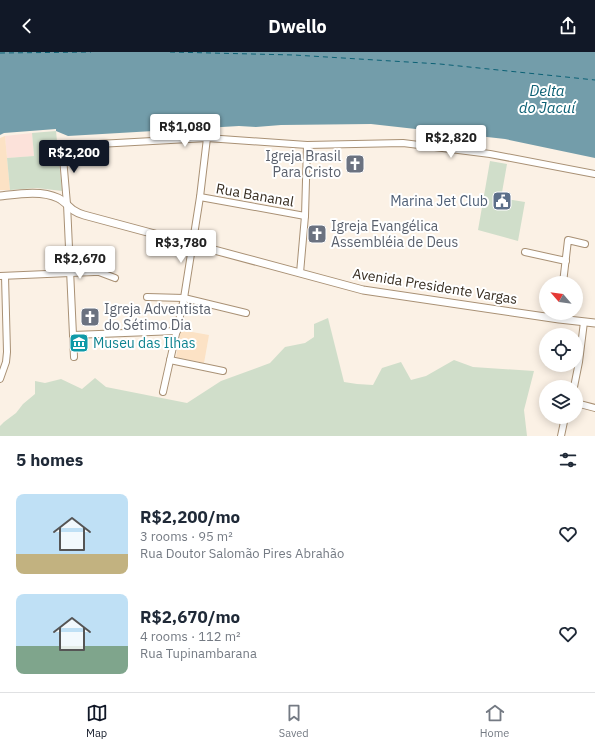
<!DOCTYPE html>
<meta charset="utf-8">
<style>
:root{--surface:#fff;--page:#f6f6f7;--text:#1f2937;--muted:#747a83;--line:#e0e1e3;--accent:#111827}
body{margin:0;font-family:"IBM Plex Sans",sans-serif;background:var(--page);color:var(--text);height:100vh;display:flex;flex-direction:column;font-size:15px;white-space:nowrap}
*{box-sizing:border-box;margin:0}
p{font-size:13px;color:var(--muted)}
.icon{flex:none;width:22px;height:22px;fill:none;stroke:currentColor;stroke-width:2;stroke-linecap:round;stroke-linejoin:round}
.map{position:relative;height:384px;overflow:hidden}
.details{display:flex;flex-direction:column;background:var(--surface);flex:1}
.details>*{flex:none}
.needle{width:26px;rotate:298deg}
.buttons{position:absolute;left:539px;top:224px;display:grid;gap:8px}
.buttons a{display:grid;place-items:center;width:44px;height:44px;border-radius:50%;background:var(--surface);box-shadow:0 2px 10px #0003;font-size:20px}
.price{position:absolute;translate:-50% -34px;padding:0 9px;border-radius:4px;background:#fff;color:#222;font-size:13px;line-height:26px;filter:drop-shadow(0 1px 2px #0008)}
.price::after{content:'';position:absolute;left:50%;top:24px;width:12px;height:9px;margin-left:-6px;background:inherit;clip-path:polygon(0 0,100% 0,50% 100%)}
.price.current{background:var(--accent);color:#fff}
ul{padding:0;list-style:none}
li{display:flex;align-items:center;gap:12px;height:100px;padding:0 16px}
li span{display:grid;place-items:center;flex:none;width:112px;height:80px;border-radius:8px;color:#555}
li>.icon{margin-inline-start:auto}
span .icon{width:48px;height:48px;fill:#fffc;stroke-width:1}
li b{font-size:17px}
h2{display:flex;justify-content:space-between;align-items:center;height:48px;padding:0 16px;font-size:17px}
header{display:flex;justify-content:space-between;align-items:center;height:52px;padding:0 16px;background:var(--accent);color:#fff;font-size:18px;font-weight:700}
.tab-bar{display:flex;justify-content:space-around;align-items:center;height:56px;border-top:1px solid var(--line);background:var(--surface);font-size:11px;color:var(--muted)}
.tab-bar a{display:grid;justify-items:center;gap:2px}
.tab-bar .current{color:var(--accent)}
.map>svg:first-child{display:block}
</style>
<header><svg class="icon" aria-label="back" viewBox="0 0 24 24"><path d="M15 5l-7 7 7 7"/></svg>Dwello<svg class="icon" aria-label="share" viewBox="0 0 24 24"><path d="M12 15V3M7 8l5-5 5 5M5 13v7h14v-7"/></svg></header>
<div class="map">
<svg width="595" height="384" viewBox="0 0 595 384">
<rect width="100%" height="100%" fill="#fbf1e5"/>
<path fill="#fce2da" d="M32 81 34 104 7 106 5 84Z"/>
<g fill="#fce2c5">
<path d="M5 84 10 138H0V86Z"/>
<path d="M181 278 209 283 204 311 176 305Z"/>
</g>
<g fill="#d0deca">
<path d="M56 79 62 139 37 136 10 138 7 106 34 104 32 81Z"/>
<path d="M490 109 507 112 501 146 525 150 518 189 478 178Z"/>
<path d="M328 266 344 330 357 332 373 333 382 316 401 310 411 328 426 324 454 308 473 315 534 319 524 358 527 384H0V374L4 370 16 361 23 352 35 342V329L45 331 61 327 82 337 95 326 106 335 187 351 221 329 270 311 285 295 305 291 314 285V272Z"/>
</g>
<path fill="#739daa" d="M0 0H595V106L505 87 371 72 281 73 256 75 239 74 68 84 56 79V77L4 81 0 83Z"/>
<g fill="none" stroke-linecap="round" stroke-linejoin="round">
<g stroke="#0c6175" stroke-width="1" stroke-dasharray="5 4" stroke-linecap="butt">
<path d="M170 0 294 3 440 12 595 28"/>
<path d="M0 1 91 0"/>
</g>
<g stroke="#a99175" stroke-width="8">
<g id="minor">
<path d="M200 145 305 164"/>
<path d="M525 200 566 209"/>
<path d="M300 221 305 164 307 93"/>
<path d="M0 224 94 220H99L115 226"/>
<path d="M563 231 568 188 585 192"/>
<path d="M147 245 184 246 246 261"/>
<path d="M559 267 560 261"/>
<path d="M73 283 177 279"/>
<path d="M74 305 67 152 62 94 207 86 307 93 403 91 490 102 595 122"/>
<path d="M170 308 223 319"/>
<path d="M0 327 6 310 7 300 5 224"/>
<path d="M574 335 579 310 584 270"/>
<path d="M163 340 184 246 200 145 207 86"/>
<path d="M576 351 595 356"/>
<path d="M561 384 565 365"/>
</g>
</g>
<g stroke="#a99175" stroke-width="9">
<path id="tertiary" d="M0 144C18 142 41 138 58 146 64 149 68 154 73 158 76 160 80 162 84 163L363 238 559 267 595 271"/>
</g>
<use href="#minor" stroke="#fff" stroke-width="6"/>
<use href="#tertiary" stroke="#fff" stroke-width="7"/>
</g>
<defs>
<g id="church-square" transform="scale(1)"><rect x="-9" y="-9" width="18" height="18" rx="4" fill="#6b7280" stroke="#fff"/><path d="M-1.2-6h2.4v3.5h3.3v2.4h-3.3V6h-2.4V-.1h-3.3v-2.4h3.3Z" fill="#fff"/></g>
<g id="civic-square" transform="scale(1)"><rect x="-9" y="-9" width="18" height="18" rx="4" fill="#5c6f8a" stroke="#fff"/><path d="M-.6-6.5H3V-4.5H.6V-3L4-1V1h2V6H-6V1h2V-1L-.6-3ZM-1.2 2.5V6h2.4V2.5Z" fill="#fff"/></g>
<g id="museum-square" transform="scale(1)"><rect x="-9" y="-9" width="18" height="18" rx="4" fill="#0f9aa8" stroke="#fff"/><path d="M0-6L6-3V-2H-6V-3ZM-5-1h2V3h-2ZM-1-1h2V3h-2ZM3-1h2V3H3ZM-6 4H6V6H-6Z" fill="#fff"/></g>
</defs>
<g fill-rule="evenodd">
<use href="#church-square" x="355" y="112"/>
<use href="#civic-square" x="502" y="149"/>
<use href="#church-square" x="317" y="182"/>
<use href="#church-square" x="90" y="265"/>
<use href="#museum-square" x="79" y="291"/>
</g>
<g text-anchor="middle" stroke-width="4" stroke-linejoin="round" paint-order="stroke">
<g font-size="14" fill="#5b616d" stroke="#fff" text-anchor="start">
<text x="341" y="109" text-anchor="end">Igreja Brasil<tspan x="341" dy="16">Para Cristo</tspan></text>
<text x="331" y="179">Igreja Evangélica<tspan x="331" dy="16">Assembléia de Deus</tspan></text>
<text x="104" y="262">Igreja Adventista<tspan x="104" dy="16">do Sétimo Dia</tspan></text>
</g>
<g font-size="14" fill="#372d21" stroke="#fff">
<text transform="translate(255 143) rotate(10)" y="5">Rua Bananal</text>
<text transform="translate(435 234) rotate(9)" y="5">Avenida Presidente Vargas</text>
</g>
<g font-size="14" fill="#4e5e75" stroke="#fff" text-anchor="end">
<text x="488" y="154">Marina Jet Club</text>
</g>
<g font-size="14" fill="#0d838f" stroke="#fff" text-anchor="start">
<text x="93" y="296">Museu das Ilhas</text>
</g>
<g font-size="15" font-style="italic" fill="#0c6175" stroke="#fff">
<text x="547" y="44">Delta<tspan x="547" dy="17">do Jacuí</tspan></text>
</g>
</g>
</svg>
<div class="buttons">
<a><svg class="needle" viewBox="-14 -14 28 28"><path d="M0-13l5 13h-10z" fill="#e53935"/><path d="M0 13l5-13h-10z" fill="#747a83"/></svg></a>
<a><svg class="icon" aria-label="locate" viewBox="0 0 24 24"><circle cx="12" cy="12" r="6"/><path d="M12 2v4M12 18v4M2 12h4M18 12h4"/></svg></a>
<a><svg class="icon" aria-label="layers" viewBox="0 0 24 24"><path d="M12 4l9 5-9 5-9-5zM3 14l9 5 9-5"/></svg></a>
</div>
<b class="price" style="left:185px;top:96px">R$1,080</b>
<b class="price" style="left:451px;top:107px">R$2,820</b>
<b class="price current" style="left:74px;top:122px">R$2,200</b>
<b class="price" style="left:181px;top:212px">R$3,780</b>
<b class="price" style="left:80px;top:228px">R$2,670</b>
</div>
<section class="details">
<h2>5 homes<svg class="icon" aria-label="filters" viewBox="0 0 24 24"><path d="M4 7h16M4 17h16"/><circle cx="9" cy="7" r="2"/><circle cx="15" cy="17" r="2"/></svg></h2>
<ul>
<li><span style="background:linear-gradient(#bfe0f5 75%,#c2b280 0)"><svg class="icon" aria-label="home" viewBox="0 0 24 24"><path d="M3 11l9-7 9 7M6 9v11h12V9"/></svg></span><div><b>R$2,200/mo</b><p>3 rooms · 95 m²</p><p>Rua Doutor Salomão Pires Abrahão</p></div><svg class="icon" aria-label="heart" viewBox="0 0 24 24"><path d="M12 20l-8-8c-3-5 5-10 8-4 3-6 11-1 8 4z"/></svg></li>
<li><span style="background:linear-gradient(#bfe0f5 65%,#7fa58c 0)"><svg class="icon" aria-label="home" viewBox="0 0 24 24"><path d="M3 11l9-7 9 7M6 9v11h12V9"/></svg></span><div><b>R$2,670/mo</b><p>4 rooms · 112 m²</p><p>Rua Tupinambarana</p></div><svg class="icon" aria-label="heart" viewBox="0 0 24 24"><path d="M12 20l-8-8c-3-5 5-10 8-4 3-6 11-1 8 4z"/></svg></li>
</ul>
</section>
<nav class="tab-bar">
<a class="current"><svg class="icon" aria-label="map" viewBox="0 0 24 24"><path d="M3 6l6-2 6 2 6-2v14l-6 2-6-2-6 2zM9 4v14M15 6v14"/></svg>Map</a>
<a><svg class="icon" aria-label="saved" viewBox="0 0 24 24"><path d="M7 4h10v16l-5-4-5 4z"/></svg>Saved</a>
<a><svg class="icon" aria-label="home" viewBox="0 0 24 24"><path d="M3 11l9-7 9 7M6 9v11h12V9"/></svg>Home</a>
</nav>
